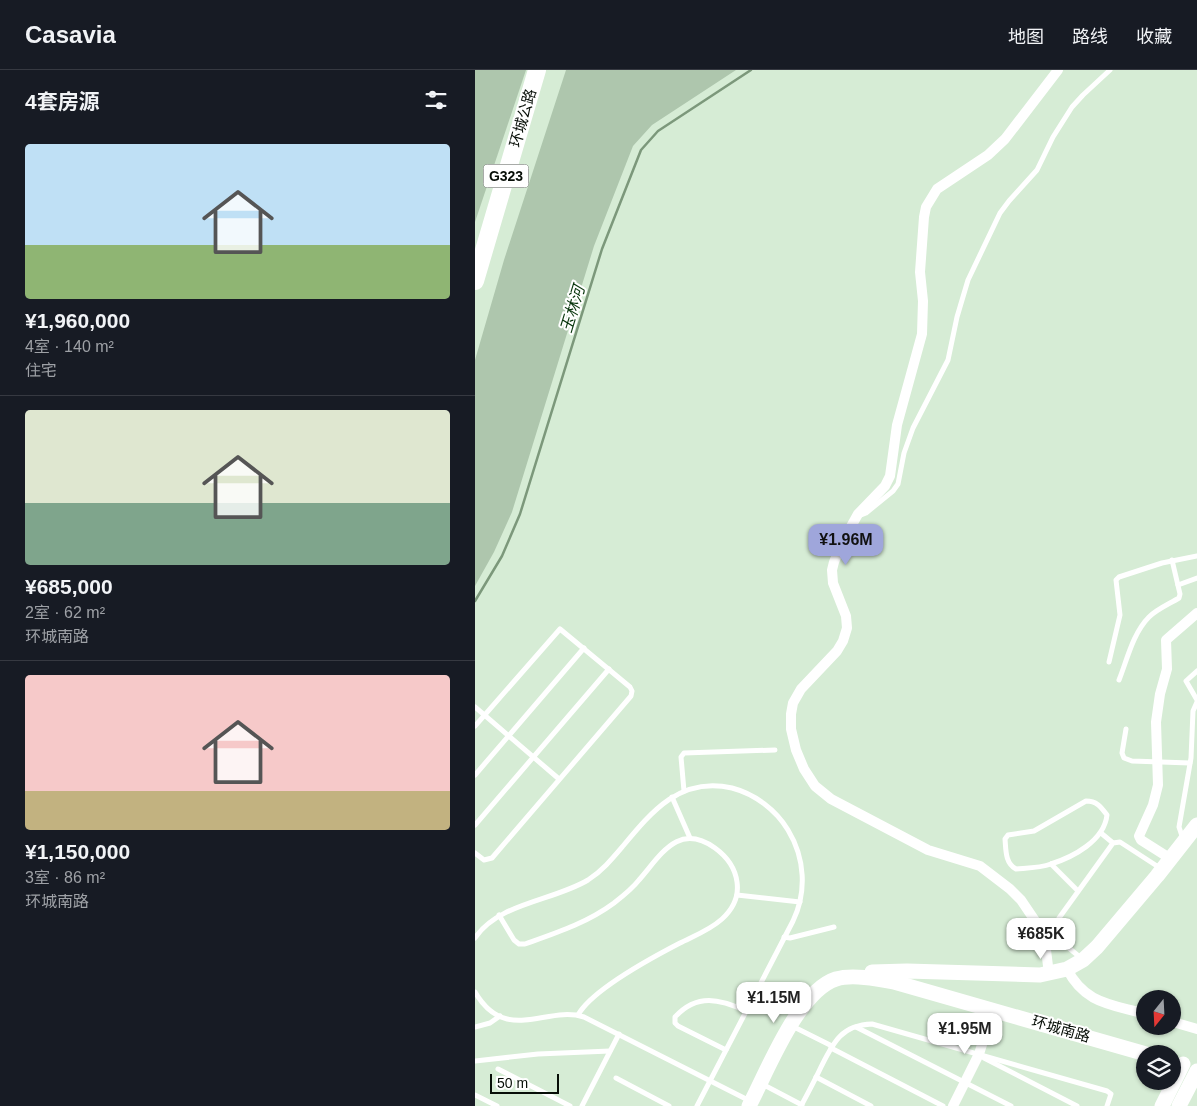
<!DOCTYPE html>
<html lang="zh">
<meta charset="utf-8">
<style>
:root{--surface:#171b24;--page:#20242c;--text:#f1f3f6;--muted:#9ea1a6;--line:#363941;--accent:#9fa6db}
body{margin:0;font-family:Helvetica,"Noto Sans SC",sans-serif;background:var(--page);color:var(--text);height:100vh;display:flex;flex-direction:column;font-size:19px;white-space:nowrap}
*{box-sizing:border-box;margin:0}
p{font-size:16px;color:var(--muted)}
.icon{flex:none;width:28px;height:28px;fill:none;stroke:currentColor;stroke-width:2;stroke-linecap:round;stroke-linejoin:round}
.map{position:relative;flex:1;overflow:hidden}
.panel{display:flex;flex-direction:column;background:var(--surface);width:475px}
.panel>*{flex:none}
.needle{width:32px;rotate:198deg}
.tools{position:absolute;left:661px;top:920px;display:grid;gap:10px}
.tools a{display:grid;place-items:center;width:45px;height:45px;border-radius:50%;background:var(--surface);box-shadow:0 1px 4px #0004;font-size:25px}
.scale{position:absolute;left:15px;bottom:12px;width:69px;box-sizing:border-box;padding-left:5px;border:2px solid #070e07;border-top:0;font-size:14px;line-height:18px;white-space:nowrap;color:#070e07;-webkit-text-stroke:4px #fff;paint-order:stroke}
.price{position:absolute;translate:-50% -42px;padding:0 11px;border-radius:10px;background:#fff;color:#222;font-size:16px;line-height:32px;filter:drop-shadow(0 1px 2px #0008)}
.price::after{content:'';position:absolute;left:50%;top:30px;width:15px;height:11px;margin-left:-8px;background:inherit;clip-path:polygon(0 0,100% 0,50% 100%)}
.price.on{background:var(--accent);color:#111}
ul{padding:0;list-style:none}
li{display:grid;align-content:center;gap:10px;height:265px;padding:0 25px}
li+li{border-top:1px solid var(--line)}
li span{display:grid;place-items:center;height:155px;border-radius:5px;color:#555}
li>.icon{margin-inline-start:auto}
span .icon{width:90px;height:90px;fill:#fffc;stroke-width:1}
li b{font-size:21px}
h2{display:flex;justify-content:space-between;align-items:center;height:60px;padding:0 25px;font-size:21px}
header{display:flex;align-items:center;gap:30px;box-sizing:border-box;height:70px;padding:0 25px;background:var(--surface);border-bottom:1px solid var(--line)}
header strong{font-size:24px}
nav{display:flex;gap:28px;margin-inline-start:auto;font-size:18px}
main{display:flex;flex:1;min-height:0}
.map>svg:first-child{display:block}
</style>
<header>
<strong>Casavia</strong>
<nav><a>地图</a><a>路线</a><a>收藏</a></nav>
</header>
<main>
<section class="panel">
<h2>4套房源<svg class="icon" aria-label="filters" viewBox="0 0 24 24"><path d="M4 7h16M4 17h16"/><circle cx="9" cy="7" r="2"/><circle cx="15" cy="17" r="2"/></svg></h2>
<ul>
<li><span style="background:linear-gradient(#bfe0f5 65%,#8fb573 0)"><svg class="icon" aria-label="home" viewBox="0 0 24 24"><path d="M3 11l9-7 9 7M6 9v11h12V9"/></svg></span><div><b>¥1,960,000</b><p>4室 · 140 m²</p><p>住宅</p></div></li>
<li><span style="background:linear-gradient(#dfe7d0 60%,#7fa58c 0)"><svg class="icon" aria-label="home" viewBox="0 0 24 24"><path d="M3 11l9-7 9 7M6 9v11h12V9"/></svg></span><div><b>¥685,000</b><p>2室 · 62 m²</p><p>环城南路</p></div></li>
<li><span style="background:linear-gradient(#f6c9c9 75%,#c2b280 0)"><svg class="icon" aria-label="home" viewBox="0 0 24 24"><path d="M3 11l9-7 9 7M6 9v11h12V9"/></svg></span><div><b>¥1,150,000</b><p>3室 · 86 m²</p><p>环城南路</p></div></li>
</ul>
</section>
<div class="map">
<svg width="722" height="1036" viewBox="0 0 722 1036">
<rect width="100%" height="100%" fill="#d6ecd5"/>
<g fill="#aec6ad">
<path d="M0 0H51L0 152Z"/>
<path d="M91 0H261L177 55 158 76 119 176 37 442 19 482 0 516V290L29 190Z"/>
</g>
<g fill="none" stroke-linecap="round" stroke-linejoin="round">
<path stroke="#7c987b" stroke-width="2.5" d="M0 531 27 486 45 444 127 179 166 80 183 61 276 0"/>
<g stroke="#fff" stroke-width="5">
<path d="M386 445 391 443 418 421 423 414 429 383 438 358 473 290 482 247 493 210 525 143 534 131 562 100 578 67 597 37 608 25 635 0"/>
<path d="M703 515 722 508"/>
<path d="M634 592 645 545 641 510 644 507 687 493 722 486"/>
<path d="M722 601 711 611 722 630"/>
<path d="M644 610C652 590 658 563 674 547 682 539 694 534 704 528L705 524 697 490"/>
<path d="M0 637 84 709"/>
<path d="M0 656 85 559 155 617 157 621 156 626 17 788 9 790 0 783"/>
<path d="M651 659 647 683 649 688 657 691 715 693"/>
<path d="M0 705 109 578"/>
<path d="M209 721 206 687 209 683 300 680"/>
<path d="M197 727 215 768"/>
<path d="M611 731C622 731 626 737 632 745 629 771 598 787 576 794 565 798 553 798 541 799 530 793 531 780 530 769L533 765 559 761Z"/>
<path d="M0 755 134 599"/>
<path d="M626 763 638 773"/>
<path d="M708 769 704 757 716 688 718 641 722 632"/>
<path d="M576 794 603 821"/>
<path d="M262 825 325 832"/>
<path d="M24 845 39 870 44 874H50C81 863 112 853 139 833 148 826 157 819 164 810 186 785 203 752 240 778 251 786 260 797 262 812 264 826 258 839 247 849 235 860 219 866 205 873 178 887 117 920 103 945"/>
<path d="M309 867 315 868 359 857"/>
<path d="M0 868C23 833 78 831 113 810 127 801 137 789 148 776 177 741 206 706 257 718 280 724 301 740 313 760 330 788 332 822 318 851L222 1036"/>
<path d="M606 888 583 869 582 857 584 848 638 773 645 772 685 798"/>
<path d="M0 922C31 975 71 935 109 947L275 1031"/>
<path d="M317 956 357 976"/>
<path d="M0 957 15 953 25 946"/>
<path d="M381 957 536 1036"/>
<path d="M356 978 468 1036"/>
<path d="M251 980 203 956 200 953V947C222 923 245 929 271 941"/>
<path d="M509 988 602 1036"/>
<path d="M0 991 63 984 135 981"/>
<path d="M23 999 95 1036"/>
<path d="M341 1007 396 1036"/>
<path d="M141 1008 194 1036"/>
<path d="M287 1014 327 1035"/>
<path d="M0 1025 22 1036"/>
<path d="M107 1036 144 964"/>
<path d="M326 1036C333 1023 340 1010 346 997 358 973 366 955 397 954L632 1021 636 1024 632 1036"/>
</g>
<g stroke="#fff" stroke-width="10">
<path d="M696 789 666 770 664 766 678 735 683 715 681 652 685 624 692 599 691 570 722 543"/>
<path d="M592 899C610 934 636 934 670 944"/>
<path d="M574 904 569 864 546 830 535 819 505 796 453 780 356 729 340 716 329 699 321 680 316 659V644L318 633 326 619 362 581 368 571 372 558 371 546 358 513 357 500 359 492 368 471 383 444 410 416 415 406 422 355 447 264 448 231 445 202 449 147 451 137 462 119 513 85 530 69 583 0"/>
<path d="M698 952 722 959"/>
<path d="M478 1036 504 984 518 940"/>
</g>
<g stroke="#fff" stroke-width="15">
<path d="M397 902 432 901 565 905 592 899 608 890 622 877 682 806 722 755"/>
<path d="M274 1036C292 1002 323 921 361 909 377 904 403 909 419 912L671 984"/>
<path d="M687 1036 708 994"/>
<path d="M704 1036 722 1001"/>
</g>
<path stroke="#fff" stroke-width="18" d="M0 211 62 0"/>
</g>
<g text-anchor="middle" stroke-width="4" stroke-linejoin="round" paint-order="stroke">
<rect fill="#fff" stroke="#515651" stroke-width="1" x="8.5" y="94.5" width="45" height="23" rx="4"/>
<g font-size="14" font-weight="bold" fill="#070e07">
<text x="31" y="111">G323</text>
</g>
<g font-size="15" fill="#070e07" stroke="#fff">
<text transform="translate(48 48) rotate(-74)" y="5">环城公路</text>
<text transform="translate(586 959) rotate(16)" y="5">环城南路</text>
</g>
<g font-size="16" font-style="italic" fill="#053309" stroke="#fff">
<text transform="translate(97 239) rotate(-73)" y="6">玉林河</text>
</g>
</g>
</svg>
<div class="tools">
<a><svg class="needle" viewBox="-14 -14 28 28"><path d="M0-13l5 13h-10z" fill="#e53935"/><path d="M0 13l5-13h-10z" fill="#9ea1a6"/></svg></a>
<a><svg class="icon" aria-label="layers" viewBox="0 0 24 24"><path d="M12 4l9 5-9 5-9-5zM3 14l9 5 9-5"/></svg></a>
</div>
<div class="scale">50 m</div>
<b class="price on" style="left:371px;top:496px">¥1.96M</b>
<b class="price" style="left:566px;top:890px">¥685K</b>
<b class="price" style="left:299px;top:954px">¥1.15M</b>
<b class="price" style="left:490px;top:985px">¥1.95M</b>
</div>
</main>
